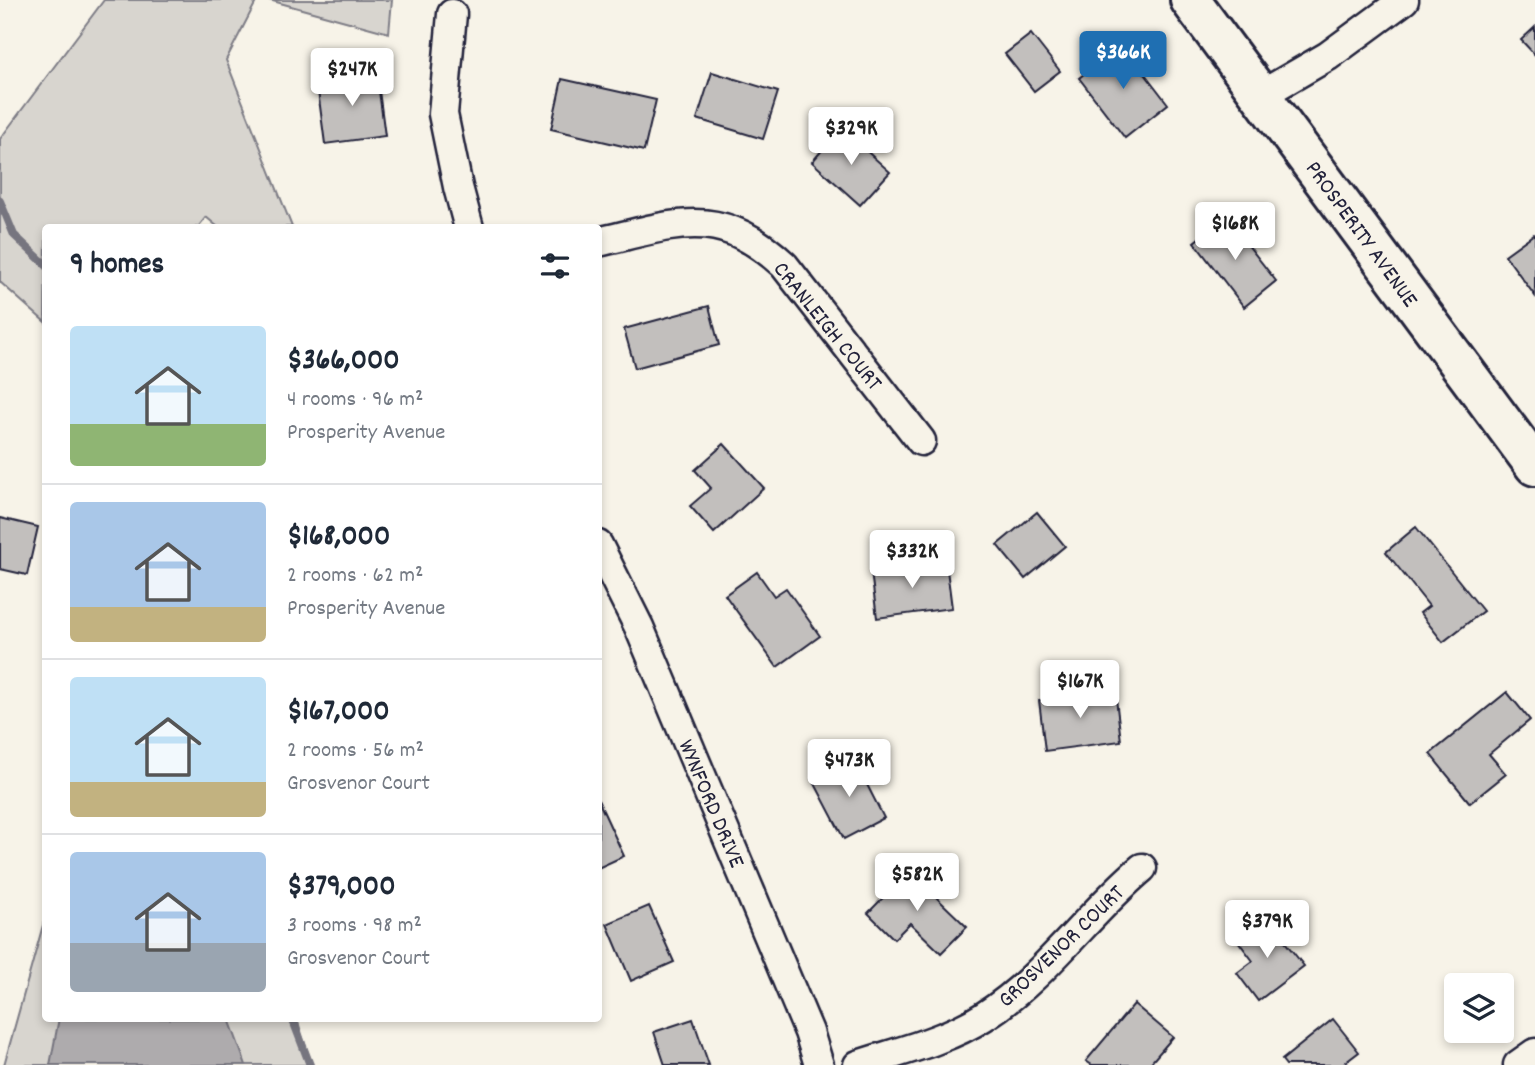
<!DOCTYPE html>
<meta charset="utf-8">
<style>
:root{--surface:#fff;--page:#f6f6f7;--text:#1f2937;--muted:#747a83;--line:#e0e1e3;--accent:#1f6fb2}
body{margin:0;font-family:Dekko,sans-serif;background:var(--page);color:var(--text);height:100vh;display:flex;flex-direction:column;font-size:26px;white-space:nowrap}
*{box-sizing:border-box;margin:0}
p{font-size:23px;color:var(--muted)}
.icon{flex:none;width:38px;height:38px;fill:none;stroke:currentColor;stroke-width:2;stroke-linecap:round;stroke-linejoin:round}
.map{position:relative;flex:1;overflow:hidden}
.drawer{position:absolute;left:42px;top:224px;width:560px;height:798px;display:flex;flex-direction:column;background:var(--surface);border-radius:7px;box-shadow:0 4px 10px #0003}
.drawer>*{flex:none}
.controls{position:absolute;left:1444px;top:973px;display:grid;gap:14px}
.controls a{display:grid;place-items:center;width:70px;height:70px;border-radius:7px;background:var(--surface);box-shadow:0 4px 10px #0003;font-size:35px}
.price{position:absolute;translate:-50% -60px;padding:0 16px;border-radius:7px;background:#fff;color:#222;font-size:23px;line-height:46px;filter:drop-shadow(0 2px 4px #0008)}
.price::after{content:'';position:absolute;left:50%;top:42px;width:21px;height:16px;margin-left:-10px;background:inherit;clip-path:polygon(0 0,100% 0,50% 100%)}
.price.selected{background:var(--accent);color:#fff}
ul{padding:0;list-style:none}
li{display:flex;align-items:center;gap:21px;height:175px;padding:0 28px}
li+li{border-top:2px solid var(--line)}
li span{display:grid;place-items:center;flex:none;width:196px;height:140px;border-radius:7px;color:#555}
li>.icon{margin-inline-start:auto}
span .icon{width:84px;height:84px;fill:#fffc;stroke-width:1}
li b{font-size:30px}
h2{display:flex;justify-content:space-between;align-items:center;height:84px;padding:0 28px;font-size:30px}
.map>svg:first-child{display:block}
</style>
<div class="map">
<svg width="1535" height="1065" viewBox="0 0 1535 1065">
<rect width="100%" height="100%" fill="#f7f3e8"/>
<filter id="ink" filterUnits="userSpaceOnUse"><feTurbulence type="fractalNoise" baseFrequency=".0143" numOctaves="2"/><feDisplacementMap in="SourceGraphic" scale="14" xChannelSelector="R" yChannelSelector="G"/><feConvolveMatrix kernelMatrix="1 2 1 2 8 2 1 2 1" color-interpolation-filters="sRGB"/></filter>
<g filter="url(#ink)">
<g fill="#d8d5cf" stroke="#7d7c85" stroke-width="2">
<path d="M104 0H257L226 60 292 227H218L206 217 198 227 46 228 45 322 0 282V139Z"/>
<path d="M269 0H392L389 33Z"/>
<path d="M45 918 46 1018 297 1019 312 1065H4Z"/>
</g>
<path fill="#aeabad" stroke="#76747f" stroke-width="2" d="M59 1018 229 1019 246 1065H50Z"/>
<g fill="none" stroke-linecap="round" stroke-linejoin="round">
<g stroke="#76747f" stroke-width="8">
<path d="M0 201 14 235 46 265"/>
<path d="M292 1018 310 1065"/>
</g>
</g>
<g fill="#c2bfbd" stroke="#22223b" stroke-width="2">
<path d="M1535 27V55L1521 40Z"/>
<path d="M1031 34 1060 71 1034 91 1005 54Z"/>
<path d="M1122 44 1168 104 1125 138 1079 78Z"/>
<path d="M376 68 385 136 325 144 318 91 340 88 338 73Z"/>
<path d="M712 72 778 92 763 139 697 119Z"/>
<path d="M562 79 656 100 644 151 551 129Z"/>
<path d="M841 128 890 172 860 205 812 162Z"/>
<path d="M1226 217 1276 281 1244 307 1194 242Z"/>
<path d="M1534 234 1535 235V296L1505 255Z"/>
<path d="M709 306 719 345 635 368 624 329Z"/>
<path d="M724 444 764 488 714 533 690 506 711 488 695 470Z"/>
<path d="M1037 512 1065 546 1025 579 997 545Z"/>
<path d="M0 518 38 527 27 575 0 569Z"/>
<path d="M1416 527 1483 611 1443 642 1420 613 1429 606 1386 552Z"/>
<path d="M946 562 952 608 877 618 871 572Z"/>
<path d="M757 572 774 596 786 588 820 636 777 667 725 595Z"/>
<path d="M1115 690 1121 741 1045 751 1039 700Z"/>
<path d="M1507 692 1530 720 1489 754 1506 774 1470 803 1430 754Z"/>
<path d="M854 759 884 818 844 839 813 780Z"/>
<path d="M598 800 624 856 598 868Z"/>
<path d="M909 871 967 927 941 953 910 923 894 939 868 913Z"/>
<path d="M649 906 674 962 631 981 607 924Z"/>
<path d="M1267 919 1304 966 1258 1001 1237 973 1253 961 1238 941Z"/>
<path d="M1134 1004 1173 1037 1149 1065H1092L1086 1061Z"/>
<path d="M693 1019 709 1065H665L654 1032Z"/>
<path d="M1333 1019 1359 1052 1342 1065H1286L1282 1060Z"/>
</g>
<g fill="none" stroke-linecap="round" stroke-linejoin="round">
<g stroke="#22223b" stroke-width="33">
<g id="street">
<path d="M452 14 443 114 458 187 469 228"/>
<path d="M1261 95 1328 56 1404 0"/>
<path d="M598 242C677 224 718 204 784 265L921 441"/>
<path d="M598 545 639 627 809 1032 819 1065"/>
<path d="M858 1065C900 1051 945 1041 983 1017 1045 978 1086 915 1142 868"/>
<path d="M1518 1065 1535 1053"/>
</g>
</g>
<g stroke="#22223b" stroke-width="44">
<path id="secondary" d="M1190 0 1535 466"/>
</g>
<use href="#street" stroke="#f7f3e8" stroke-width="28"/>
<use href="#secondary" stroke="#f7f3e8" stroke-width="38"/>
</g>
</g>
<g text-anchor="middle" stroke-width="5" stroke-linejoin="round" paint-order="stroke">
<g font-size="23" fill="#22223b" stroke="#f7f3e8">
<text transform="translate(1363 233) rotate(54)" y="8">PROSPERITY AVENUE</text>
<text transform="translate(829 325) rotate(51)" y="8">CRANLEIGH COURT</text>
<text transform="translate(713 803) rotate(67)" y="8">WYNFORD DRIVE</text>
<text transform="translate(1060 945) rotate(-44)" y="8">GROSVENOR COURT</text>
</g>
</g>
</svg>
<div class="controls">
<a><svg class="icon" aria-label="layers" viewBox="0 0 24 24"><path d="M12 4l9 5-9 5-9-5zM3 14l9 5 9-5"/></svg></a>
</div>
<b class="price selected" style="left:1123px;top:91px">$366K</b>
<b class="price" style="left:352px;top:108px">$247K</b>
<b class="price" style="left:851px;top:167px">$329K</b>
<b class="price" style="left:1235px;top:262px">$168K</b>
<b class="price" style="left:912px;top:590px">$332K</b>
<b class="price" style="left:1080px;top:720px">$167K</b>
<b class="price" style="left:849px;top:799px">$473K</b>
<b class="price" style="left:917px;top:913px">$582K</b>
<b class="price" style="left:1267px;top:960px">$379K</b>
<section class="drawer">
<h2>9 homes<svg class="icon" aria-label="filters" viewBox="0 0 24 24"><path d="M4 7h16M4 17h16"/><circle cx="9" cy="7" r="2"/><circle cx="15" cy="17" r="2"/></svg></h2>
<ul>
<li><span style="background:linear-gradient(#bfe0f5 70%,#8fb573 0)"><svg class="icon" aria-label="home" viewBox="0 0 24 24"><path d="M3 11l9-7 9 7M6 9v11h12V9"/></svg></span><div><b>$366,000</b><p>4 rooms · 96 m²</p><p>Prosperity Avenue</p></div></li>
<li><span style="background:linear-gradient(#a9c7e8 75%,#c2b280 0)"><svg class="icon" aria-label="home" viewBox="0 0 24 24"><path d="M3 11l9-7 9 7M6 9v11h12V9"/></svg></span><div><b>$168,000</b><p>2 rooms · 62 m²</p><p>Prosperity Avenue</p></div></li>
<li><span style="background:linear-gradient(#bfe0f5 75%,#c2b280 0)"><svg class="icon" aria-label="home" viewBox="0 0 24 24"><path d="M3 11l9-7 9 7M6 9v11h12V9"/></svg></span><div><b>$167,000</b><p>2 rooms · 56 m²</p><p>Grosvenor Court</p></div></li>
<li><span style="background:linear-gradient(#a9c7e8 65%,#9aa5b1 0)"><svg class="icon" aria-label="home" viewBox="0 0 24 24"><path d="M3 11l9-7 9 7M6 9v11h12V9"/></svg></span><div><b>$379,000</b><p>3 rooms · 98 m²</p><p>Grosvenor Court</p></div></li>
</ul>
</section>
</div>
